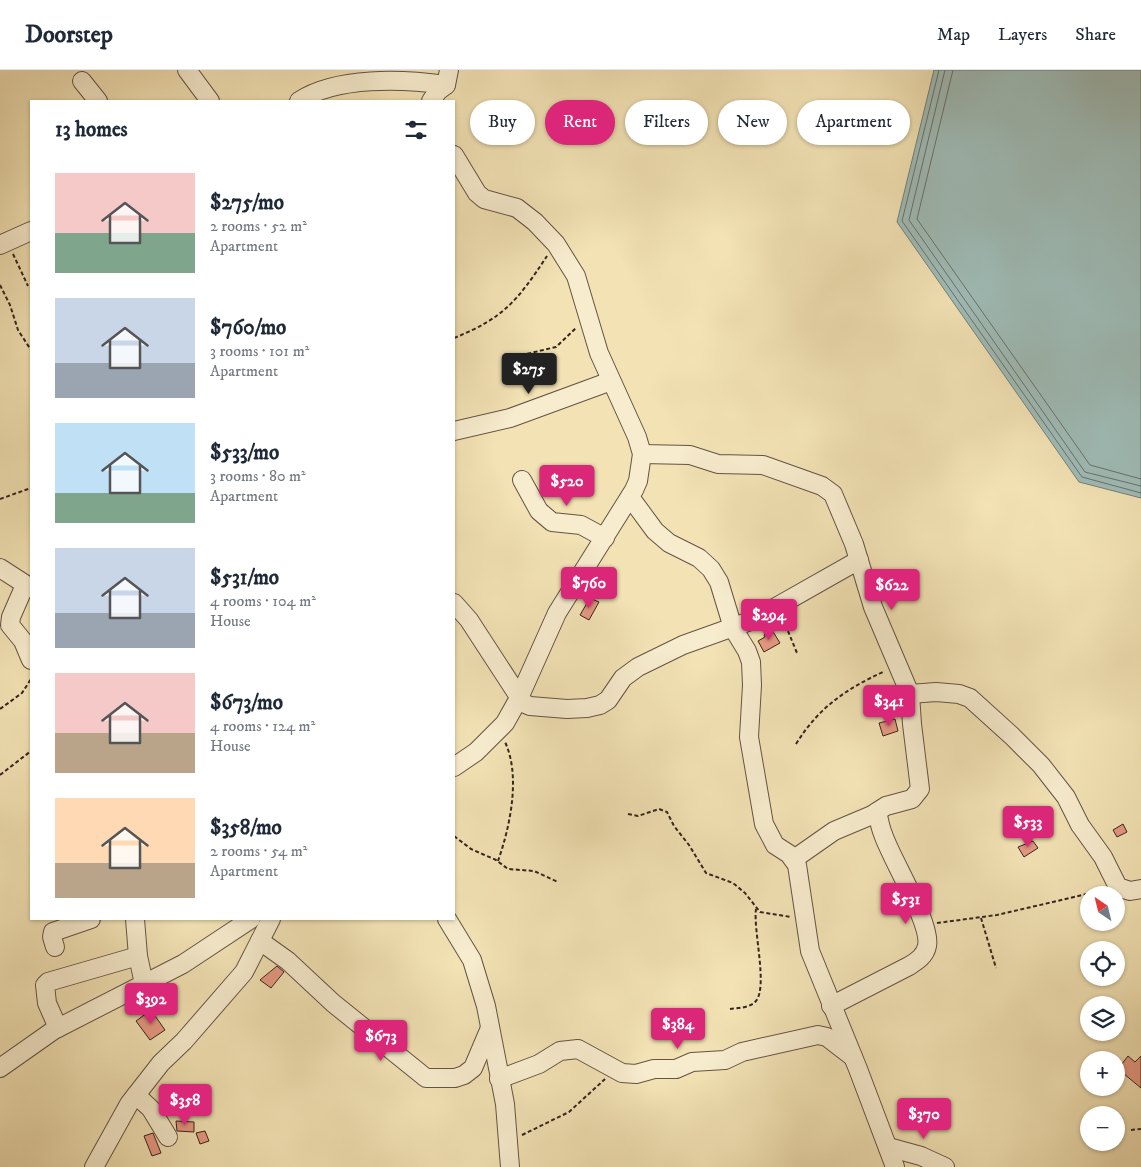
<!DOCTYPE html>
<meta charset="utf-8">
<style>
:root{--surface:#fff;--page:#f6f6f7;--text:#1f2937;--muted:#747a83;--line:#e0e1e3;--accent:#db2777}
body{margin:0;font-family:"IM FELL DW Pica",serif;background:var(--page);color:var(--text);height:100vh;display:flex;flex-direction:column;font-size:19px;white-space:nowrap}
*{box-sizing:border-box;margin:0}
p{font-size:16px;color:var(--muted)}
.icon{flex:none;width:28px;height:28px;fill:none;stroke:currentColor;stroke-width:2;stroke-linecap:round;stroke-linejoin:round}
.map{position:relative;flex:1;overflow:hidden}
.side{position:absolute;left:30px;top:30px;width:425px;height:820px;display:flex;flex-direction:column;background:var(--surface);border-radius:0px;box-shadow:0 1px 4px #0004}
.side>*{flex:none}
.top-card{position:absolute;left:470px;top:30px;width:475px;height:45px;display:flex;gap:10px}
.needle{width:32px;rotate:325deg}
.tools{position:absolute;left:1080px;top:816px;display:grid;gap:10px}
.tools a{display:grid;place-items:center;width:45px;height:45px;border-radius:50%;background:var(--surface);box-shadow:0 1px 4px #0004;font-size:25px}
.price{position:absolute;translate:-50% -42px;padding:0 11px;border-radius:5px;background:var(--accent);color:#fff;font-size:16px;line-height:32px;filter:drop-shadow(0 1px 2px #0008)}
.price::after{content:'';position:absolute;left:50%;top:30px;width:15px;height:11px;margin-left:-8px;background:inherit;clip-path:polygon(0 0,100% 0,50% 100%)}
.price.active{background:#222;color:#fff}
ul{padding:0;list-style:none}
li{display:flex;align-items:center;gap:15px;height:125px;padding:0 25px}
li span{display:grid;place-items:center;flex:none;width:140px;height:100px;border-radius:0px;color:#555}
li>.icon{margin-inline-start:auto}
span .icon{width:60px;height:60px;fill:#fffc;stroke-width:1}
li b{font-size:21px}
h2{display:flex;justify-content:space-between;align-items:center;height:60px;padding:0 25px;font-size:21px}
.tag{padding:0 18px;border-radius:22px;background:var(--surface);box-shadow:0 1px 4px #0004;font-size:18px;line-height:45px}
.tag.active{background:var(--accent);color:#fff}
header{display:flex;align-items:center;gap:30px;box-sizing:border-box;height:70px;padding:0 25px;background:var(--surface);border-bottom:1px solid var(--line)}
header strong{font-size:24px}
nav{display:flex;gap:28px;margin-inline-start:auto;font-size:18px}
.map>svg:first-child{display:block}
</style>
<header>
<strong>Doorstep</strong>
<nav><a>Map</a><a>Layers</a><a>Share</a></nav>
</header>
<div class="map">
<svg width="1141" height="1097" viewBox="0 0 1141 1097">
<rect width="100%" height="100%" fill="#f2e2b4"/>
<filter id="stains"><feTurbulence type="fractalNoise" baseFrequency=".004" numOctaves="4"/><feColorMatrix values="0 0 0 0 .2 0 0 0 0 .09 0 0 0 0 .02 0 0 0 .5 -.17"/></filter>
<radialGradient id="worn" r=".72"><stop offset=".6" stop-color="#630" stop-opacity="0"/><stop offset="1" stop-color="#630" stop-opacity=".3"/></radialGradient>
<path fill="#9fbcb7" stroke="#74807b" d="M934 0H1141V428L1079 412 897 152Z"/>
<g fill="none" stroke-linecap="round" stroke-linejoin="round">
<g stroke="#6a706c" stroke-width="1">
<path d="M939 0 902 151 1082 407 1141 423"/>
<path d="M945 0 909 150 1085 402 1141 416"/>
<path d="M953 0 917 149 1090 395 1141 409"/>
</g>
</g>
<g fill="#e79982" stroke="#342520">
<path d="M590 528 599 532 589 550 580 545Z"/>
<path d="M772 560 780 573 764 582 758 571 765 567 764 565Z"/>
<path d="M895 649 898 661 883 666 879 653Z"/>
<path d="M1123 754 1127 762 1117 767 1113 760Z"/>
<path d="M1033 771 1038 778 1024 787 1018 777Z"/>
<path d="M277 896 284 902 271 918 260 910Z"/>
<path d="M151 940 165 960 150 970 136 951Z"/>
<path d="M1128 986 1135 992 1141 986V1018L1118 999Z"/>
<path d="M176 1051 194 1052V1062L177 1061Z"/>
<path d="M205 1061 209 1071 200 1074 196 1063Z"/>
<path d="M153 1063 161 1083 152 1086 144 1066Z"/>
</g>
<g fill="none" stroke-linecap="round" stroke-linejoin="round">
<g stroke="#645445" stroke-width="20">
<g id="minor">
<path d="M187 0 210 31"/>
<path d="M82 11 98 31"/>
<path d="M299 31C337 6 403 9 446 15"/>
<path d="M431 31 438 21 446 15 449 0"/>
<path d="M454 85 477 123 484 129 517 138 535 152 556 174 576 206 599 283 637 367 642 384 638 411 634 420 557 543 519 628 505 653 476 682 454 697"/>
<path d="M0 175 31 161"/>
<path d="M454 361 510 348 611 311"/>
<path d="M642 384 690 385 718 394 763 395 822 416 833 424 854 474 873 537 910 624 912 654 920 719 912 729 886 736 872 745 834 761 794 789"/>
<path d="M522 410 539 441 552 452 581 455 605 468"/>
<path d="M630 427 655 461 669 473 699 488 711 499 719 512 733 558 747 581 751 592 752 615 749 667 764 754 775 775 789 784 797 795 810 881 858 999 895 1097"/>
<path d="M0 498 31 518"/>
<path d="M25 515 11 547 10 555 23 571 31 590"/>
<path d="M454 533 469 550 523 633 530 636 567 639 587 638 600 635 608 630 623 608 638 597 683 575 753 550 859 490"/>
<path d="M910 624 936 622 959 624 970 628 1012 666 1041 695 1066 727 1080 755 1103 787 1118 817 1130 821 1141 819"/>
<path d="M135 849 138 886 144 914"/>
<path d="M447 849 472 890 486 936 505 1034 510 1097"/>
<path d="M260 871 288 891 333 933 426 1008H455L464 1005 473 998 490 958"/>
<path d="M55 877 52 867 53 862 91 849"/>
<path d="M831 936 909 896C917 891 925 886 927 876 932 854 891 789 883 764 880 757 879 749 877 742"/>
<path d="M58 958 47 933 45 915 48 912 138 886"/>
<path d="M0 998 54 960 183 894 251 849"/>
<path d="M499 1009 539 994 560 981 578 979 622 1003 636 1004 654 999H676L692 992 725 990 742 982 818 965 827 967 853 987"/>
<path d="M136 1025 151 1039 168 1067"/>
<path d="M888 1077 921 1086 945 1097"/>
<path d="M94 1097 129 1034 161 993 184 971 244 902 271 849"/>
</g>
</g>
<g stroke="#342520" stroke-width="2" stroke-dasharray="4 2.5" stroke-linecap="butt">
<path d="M13 184 28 216"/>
<path d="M0 215 10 235 18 260 31 280"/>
<path d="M454 268C504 248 518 230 547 186"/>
<path d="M503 293 522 285 556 277 576 258"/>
<path d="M0 429 31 418"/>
<path d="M783 549 797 583"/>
<path d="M0 639 22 623 31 609"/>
<path d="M796 674C819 637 846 619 885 601"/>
<path d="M0 705 31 681"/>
<path d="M628 744 638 746 659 739 667 742 674 756 689 775 706 803 733 813 745 823 760 842 791 847"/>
<path d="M454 766 471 779 496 790 508 799 534 801 558 812"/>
<path d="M498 791C510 757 521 706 505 672"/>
<path d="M981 848 996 898"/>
<path d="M937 853 997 845 1104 820"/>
<path d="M730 939C738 938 750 938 756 931 768 916 753 860 756 839"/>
<path d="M1131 1060 1141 1059"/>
<path d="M522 1065 569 1042 605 1009"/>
</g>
<use href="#minor" stroke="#f7ecce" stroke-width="18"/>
</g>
<rect width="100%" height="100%" filter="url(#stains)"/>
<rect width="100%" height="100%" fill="url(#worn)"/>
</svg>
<div class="tools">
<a><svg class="needle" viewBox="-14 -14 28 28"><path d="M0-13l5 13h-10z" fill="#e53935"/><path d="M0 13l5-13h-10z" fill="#747a83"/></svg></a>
<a><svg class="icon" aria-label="locate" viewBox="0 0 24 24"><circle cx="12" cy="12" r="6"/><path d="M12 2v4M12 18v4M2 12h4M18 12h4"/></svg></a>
<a><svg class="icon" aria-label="layers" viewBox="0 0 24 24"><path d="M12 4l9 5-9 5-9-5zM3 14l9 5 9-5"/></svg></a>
<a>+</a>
<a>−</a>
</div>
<b class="price active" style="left:529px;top:325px">$275</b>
<b class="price" style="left:567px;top:437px">$520</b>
<b class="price" style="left:589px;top:539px">$760</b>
<b class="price" style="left:892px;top:541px">$622</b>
<b class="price" style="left:769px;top:571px">$294</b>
<b class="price" style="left:889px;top:657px">$341</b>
<b class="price" style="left:1028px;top:778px">$533</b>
<b class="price" style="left:906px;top:855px">$531</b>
<b class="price" style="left:151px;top:955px">$392</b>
<b class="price" style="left:678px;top:980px">$384</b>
<b class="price" style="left:381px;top:992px">$673</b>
<b class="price" style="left:185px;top:1056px">$358</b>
<b class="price" style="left:924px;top:1070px">$370</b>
<div class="top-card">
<a class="tag">Buy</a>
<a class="tag active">Rent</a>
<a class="tag">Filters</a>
<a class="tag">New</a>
<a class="tag">Apartment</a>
</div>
<section class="side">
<h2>13 homes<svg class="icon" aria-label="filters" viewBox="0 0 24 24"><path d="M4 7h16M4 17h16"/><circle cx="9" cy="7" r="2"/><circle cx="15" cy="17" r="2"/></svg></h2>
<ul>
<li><span style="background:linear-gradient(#f6c9c9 60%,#7fa58c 0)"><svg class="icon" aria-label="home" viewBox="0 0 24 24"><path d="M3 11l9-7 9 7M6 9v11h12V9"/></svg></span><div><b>$275/mo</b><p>2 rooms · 52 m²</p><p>Apartment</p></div></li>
<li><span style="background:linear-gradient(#c9d6e8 65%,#9aa5b1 0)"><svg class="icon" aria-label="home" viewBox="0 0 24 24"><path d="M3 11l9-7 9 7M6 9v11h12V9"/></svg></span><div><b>$760/mo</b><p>3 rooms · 101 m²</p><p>Apartment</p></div></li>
<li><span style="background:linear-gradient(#bfe0f5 70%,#7fa58c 0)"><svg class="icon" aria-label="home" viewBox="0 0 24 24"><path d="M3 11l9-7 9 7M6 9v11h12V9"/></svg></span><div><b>$533/mo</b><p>3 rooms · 80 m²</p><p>Apartment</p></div></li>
<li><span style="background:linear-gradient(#c9d6e8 65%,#9aa5b1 0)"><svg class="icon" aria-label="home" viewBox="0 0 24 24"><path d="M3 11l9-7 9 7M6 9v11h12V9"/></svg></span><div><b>$531/mo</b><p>4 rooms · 104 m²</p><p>House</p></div></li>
<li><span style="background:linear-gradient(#f6c9c9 60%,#b9a48a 0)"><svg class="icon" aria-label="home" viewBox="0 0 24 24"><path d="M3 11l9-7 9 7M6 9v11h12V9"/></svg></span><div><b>$673/mo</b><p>4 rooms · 124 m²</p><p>House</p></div></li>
<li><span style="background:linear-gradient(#ffd9b3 65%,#b9a48a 0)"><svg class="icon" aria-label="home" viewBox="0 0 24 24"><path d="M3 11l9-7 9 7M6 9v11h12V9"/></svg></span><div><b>$358/mo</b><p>2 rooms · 54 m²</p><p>Apartment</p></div></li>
</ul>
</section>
</div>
